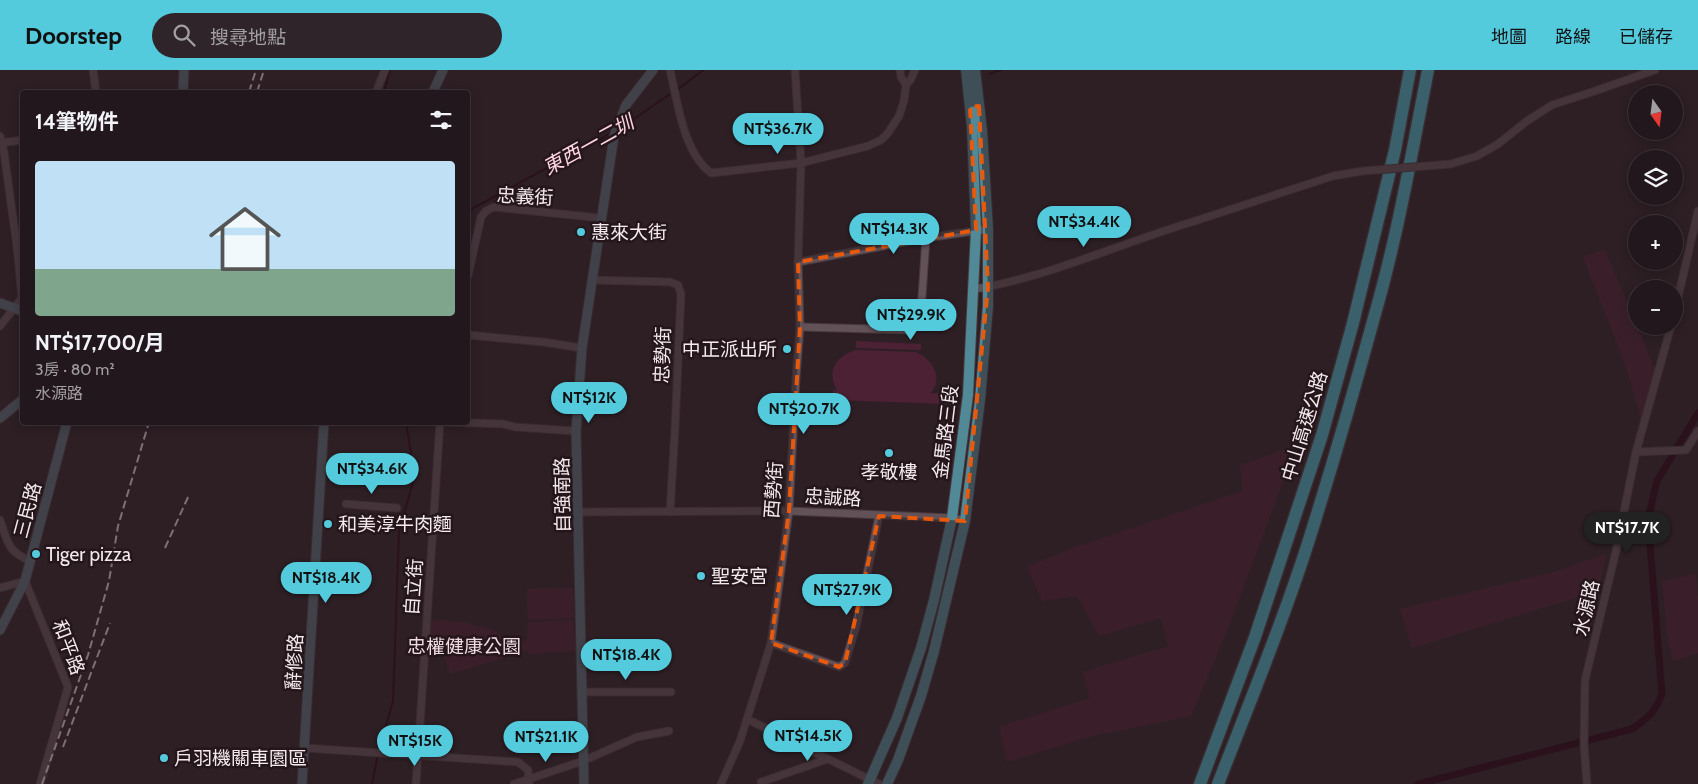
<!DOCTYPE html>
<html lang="zh-TW">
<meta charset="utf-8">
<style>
:root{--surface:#22171c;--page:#2e2429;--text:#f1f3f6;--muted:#a29fa3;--line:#3f363b;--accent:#54cadd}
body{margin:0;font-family:Cabin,"Noto Sans TC",sans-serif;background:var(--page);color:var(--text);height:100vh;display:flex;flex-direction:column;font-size:19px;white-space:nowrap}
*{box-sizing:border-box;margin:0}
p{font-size:16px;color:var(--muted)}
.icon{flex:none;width:28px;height:28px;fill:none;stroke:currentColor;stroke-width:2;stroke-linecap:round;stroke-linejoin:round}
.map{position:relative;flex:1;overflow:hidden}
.details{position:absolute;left:20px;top:20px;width:450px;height:335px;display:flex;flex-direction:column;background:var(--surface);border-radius:5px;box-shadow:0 2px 12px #0003,0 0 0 1px var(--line)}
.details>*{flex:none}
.needle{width:32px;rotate:166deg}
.tools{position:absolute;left:1628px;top:15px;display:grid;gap:10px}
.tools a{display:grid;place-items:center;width:55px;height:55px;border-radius:50%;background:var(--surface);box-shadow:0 2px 12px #0003,0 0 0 1px var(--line);font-size:25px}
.price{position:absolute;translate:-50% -42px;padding:0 11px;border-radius:18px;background:var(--accent);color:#111;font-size:16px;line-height:32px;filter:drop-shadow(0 1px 2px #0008)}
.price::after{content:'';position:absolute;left:50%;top:30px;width:15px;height:11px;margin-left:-8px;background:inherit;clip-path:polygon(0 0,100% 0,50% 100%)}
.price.current{background:#222;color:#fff}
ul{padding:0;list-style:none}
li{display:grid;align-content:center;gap:10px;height:265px;padding:0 15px}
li+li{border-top:1px solid var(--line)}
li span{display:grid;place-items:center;height:155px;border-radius:5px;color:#555}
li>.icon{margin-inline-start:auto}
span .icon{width:90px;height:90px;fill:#fffc;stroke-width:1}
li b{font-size:21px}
h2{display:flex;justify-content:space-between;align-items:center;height:60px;padding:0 15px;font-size:21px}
header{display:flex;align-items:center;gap:30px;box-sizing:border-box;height:70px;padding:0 25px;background:var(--accent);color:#111}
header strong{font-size:24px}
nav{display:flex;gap:28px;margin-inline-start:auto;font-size:18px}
.search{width:350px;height:45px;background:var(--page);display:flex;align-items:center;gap:12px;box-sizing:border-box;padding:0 18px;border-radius:28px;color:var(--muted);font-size:19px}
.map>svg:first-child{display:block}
</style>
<header>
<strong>Doorstep</strong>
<div class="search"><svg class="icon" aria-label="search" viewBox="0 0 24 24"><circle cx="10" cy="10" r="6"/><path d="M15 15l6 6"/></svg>搜尋地點</div>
<nav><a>地圖</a><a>路線</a><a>已儲存</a></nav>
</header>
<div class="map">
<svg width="1698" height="714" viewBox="0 0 1698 714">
<rect width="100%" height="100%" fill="#2e1f25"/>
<g fill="#4b2133">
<path d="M1605 180 1656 303 1642 357C1631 298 1604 243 1583 187Z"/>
<path d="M856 271 921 274V280L856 278Z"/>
<path d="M856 280 916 282C932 289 944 307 931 323L948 324 947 334 833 330V320H837C826 300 836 286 856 280Z"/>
<path d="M1296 376 1230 554 1191 646 1088 667 1007 692 999 657 1090 628 1083 602 1168 576 1161 548 1099 566 1077 526 1042 531 1027 497 1067 480 1243 421 1240 395Z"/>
<path d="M1606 484 1598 521 1412 578 1400 539 1554 502Z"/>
<path d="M1696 504 1698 534V583L1673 591 1668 571 1662 511Z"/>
<path d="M573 518 574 548 528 550 527 519Z"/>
<path d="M432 550 463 552 494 560 502 567 515 570 527 571 528 552 573 550 576 581 528 584V580L450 604 438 569 429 566Z"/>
</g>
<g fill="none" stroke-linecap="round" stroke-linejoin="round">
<g stroke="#260011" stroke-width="2">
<path d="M989 4 1001 0"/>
<path d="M677 20 703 0"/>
<path d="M384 22 390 0"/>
<path d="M621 58 673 22"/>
<path d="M468 141 611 63"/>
<path d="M379 680 393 631 399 461 413 412 414 403 406 352"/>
<path d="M372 714 378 684"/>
</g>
<path stroke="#260011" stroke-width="7" d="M1418 714 1632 659C1648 648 1655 642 1662 624L1648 449 1657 411 1698 343"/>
<g stroke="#473a3f" stroke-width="9">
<g id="street">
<path d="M93 0 96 22"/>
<path d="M670 0C678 33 683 82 711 103L801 93 868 76 881 70 888 63 899 46 904 31 906 15 901 7 900 0"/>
<path d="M906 15 911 9 915 0"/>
<path d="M1595 21 1655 0"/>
<path d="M376 22 385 0"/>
<path d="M0 66 4 82 17 177 22 228 0 256"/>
<path d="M0 73 22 70"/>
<path d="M798 192 926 168 988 159"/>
<path d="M468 206 481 147 486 141 494 137 601 148"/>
<path d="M593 210 670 212 678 215 681 224 675 359 670 442"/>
<path d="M974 219C998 216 1021 209 1045 202 1096 186 1145 166 1195 151"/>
<path d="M1674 245 1698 141"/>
<path d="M800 257 910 260 915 256 921 241 926 168"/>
<path d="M468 265 543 272 582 278"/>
<path d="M446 352 503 354 515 357 576 361"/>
<path d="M1636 382 1686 380 1698 361"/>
<path d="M346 434 397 438"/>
<path d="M579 442 789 441 952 448 965 451"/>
<path d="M0 450C8 472 7 481 30 491"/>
<path d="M0 518 25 511 68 617 40 714"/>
<path d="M771 573 839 597 845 593 856 557 879 446"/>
<path d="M582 622H671"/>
<path d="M747 649 879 714"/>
<path d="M305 678 518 692 528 700 529 714"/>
<path d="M761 712 828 689"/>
<path d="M416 714 440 352"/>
<path d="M514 714 583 691 637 667 669 661"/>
<path d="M721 714 740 671 771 573 789 441 796 308 800 257 798 192 801 93 795 0"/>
<path d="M1587 714 1584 674 1585 610 1616 481 1636 382 1671 256"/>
</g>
</g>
<g stroke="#473a3f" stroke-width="11">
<g id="secondary">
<path d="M183 22 184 0"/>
<path d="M433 22 443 0"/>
<path d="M0 233 22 241"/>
<path d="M0 348 22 330"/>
<path d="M0 560 25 511 67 352"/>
<path d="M302 714 324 352"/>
<path d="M584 714 576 361 582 278 614 66 626 35 653 0"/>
</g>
</g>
<g stroke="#473a3f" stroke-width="12">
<g id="primary">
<path d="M868 714 897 648 921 578 934 530 952 448 968 325 976 160 972 57 966 0"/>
<path d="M887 714 898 690 921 626 934 581 965 451 980 330 988 236V159L982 60 975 0"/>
</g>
</g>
<g stroke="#473a3f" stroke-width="15">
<g id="highway">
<path d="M1200 714 1255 567 1322 365 1353 253 1395 80 1410 0"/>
<path d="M1218 714C1249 634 1282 554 1308 473 1332 397 1354 321 1375 244 1398 164 1412 82 1428 0"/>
</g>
</g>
<use href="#street" stroke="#625157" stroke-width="7"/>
<use href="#secondary" stroke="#5a6d76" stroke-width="9"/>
<use href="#primary" stroke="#528996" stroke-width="10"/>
<use href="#highway" stroke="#47afc0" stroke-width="12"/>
<g stroke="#ded3d7" stroke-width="2" stroke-dasharray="8 4" stroke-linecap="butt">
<path d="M249 22 256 0"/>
<path d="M257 22 264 0"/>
<path d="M165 478 189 425"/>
<path d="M63 677 110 553"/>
<path d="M42 714 88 585 109 511 118 456 149 352"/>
</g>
<g stroke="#473a3f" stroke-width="9" stroke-linecap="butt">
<path id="street-bridge" d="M1195 151 1333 106 1363 101 1451 94 1477 86 1498 74 1527 51 1552 35 1595 21"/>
</g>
<use href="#street-bridge" stroke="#625157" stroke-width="7"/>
</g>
<path d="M0 0H1698V714H0ZM979 36 988 217 965 451 879 446 845 593 839 597 771 573 789 441 800 257 798 192 976 160 970 37Z" fill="#2e1f25" fill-opacity=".55" fill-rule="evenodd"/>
<path fill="none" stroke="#e8590c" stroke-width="4" stroke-dasharray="10 6" stroke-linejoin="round" d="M979 36 988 217 965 451 879 446 845 593 839 597 771 573 789 441 800 257 798 192 976 160 970 37Z"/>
<g fill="#54cadd" stroke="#24161b" stroke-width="2">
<circle cx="581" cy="162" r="5"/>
<circle cx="787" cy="279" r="5"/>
<circle cx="889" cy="383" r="5"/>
<circle cx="328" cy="454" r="5"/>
<circle cx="36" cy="484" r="5"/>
<circle cx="701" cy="506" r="5"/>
<circle cx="164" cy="688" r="5"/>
</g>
<g text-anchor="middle" stroke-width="5" stroke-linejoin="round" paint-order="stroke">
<g font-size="19" fill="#f4e9ed" stroke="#24161b">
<text transform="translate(525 126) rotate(3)" y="7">忠義街</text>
<text transform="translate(662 285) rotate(-88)" y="7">忠勢街</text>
<text transform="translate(1304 356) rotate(-73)" y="7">中山高速公路</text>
<text transform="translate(945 362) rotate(-83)" y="7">金馬路三段</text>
<text transform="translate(773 420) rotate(-86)" y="7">西勢街</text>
<text transform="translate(562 425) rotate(-91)" y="7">自強南路</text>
<text transform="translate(833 427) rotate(3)" y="7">忠誠路</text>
<text transform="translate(27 440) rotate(-75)" y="7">三民路</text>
<text transform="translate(413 517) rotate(-86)" y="7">自立街</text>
<text transform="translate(1586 538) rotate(-77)" y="7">水源路</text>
<text transform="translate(69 577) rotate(69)" y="7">和平路</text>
<text transform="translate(294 592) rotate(-87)" y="7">辭修路</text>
</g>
<g font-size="19" fill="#f4e9ed" stroke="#24161b" text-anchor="start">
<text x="591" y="169">惠來大街</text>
<text x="777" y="286" text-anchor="end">中正派出所</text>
<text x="889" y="409" text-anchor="middle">孝敬樓</text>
<text x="338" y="461">和美淳牛肉麵</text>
<text x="46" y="491">Tiger pizza</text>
<text x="711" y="513">聖安宮</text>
<text x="174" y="695">戶羽機關車園區</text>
</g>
<g font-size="19" fill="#f1dbe3" stroke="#24161b">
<text x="464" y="583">忠權健康公園</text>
</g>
<g font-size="20" font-style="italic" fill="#fed3e2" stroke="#24161b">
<text transform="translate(588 75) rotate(-29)" y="7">東西一二圳</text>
</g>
</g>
</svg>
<div class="tools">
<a><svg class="needle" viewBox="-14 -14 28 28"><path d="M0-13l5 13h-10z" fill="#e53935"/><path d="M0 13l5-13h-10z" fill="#a29fa3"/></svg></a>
<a><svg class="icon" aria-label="layers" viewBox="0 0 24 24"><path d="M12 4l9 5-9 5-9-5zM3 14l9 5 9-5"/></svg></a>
<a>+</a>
<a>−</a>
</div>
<b class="price" style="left:778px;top:85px">NT$36.7K</b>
<b class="price" style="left:1084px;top:178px">NT$34.4K</b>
<b class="price" style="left:894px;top:185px">NT$14.3K</b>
<b class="price" style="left:911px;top:271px">NT$29.9K</b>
<b class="price" style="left:589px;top:354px">NT$12K</b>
<b class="price" style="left:804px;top:365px">NT$20.7K</b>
<b class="price" style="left:372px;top:425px">NT$34.6K</b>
<b class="price current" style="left:1627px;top:484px">NT$17.7K</b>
<b class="price" style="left:326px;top:534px">NT$18.4K</b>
<b class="price" style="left:847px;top:546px">NT$27.9K</b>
<b class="price" style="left:626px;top:611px">NT$18.4K</b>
<b class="price" style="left:808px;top:692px">NT$14.5K</b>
<b class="price" style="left:546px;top:693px">NT$21.1K</b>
<b class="price" style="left:415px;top:697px">NT$15K</b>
<section class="details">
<h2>14筆物件<svg class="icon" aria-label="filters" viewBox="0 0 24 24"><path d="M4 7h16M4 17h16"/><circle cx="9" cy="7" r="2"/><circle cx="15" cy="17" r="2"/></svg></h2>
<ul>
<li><span style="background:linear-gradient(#bfe0f5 70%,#7fa58c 0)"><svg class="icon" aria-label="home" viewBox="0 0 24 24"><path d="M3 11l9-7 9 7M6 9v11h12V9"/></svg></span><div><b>NT$17,700/月</b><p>3房 · 80 m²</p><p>水源路</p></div></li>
</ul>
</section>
</div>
